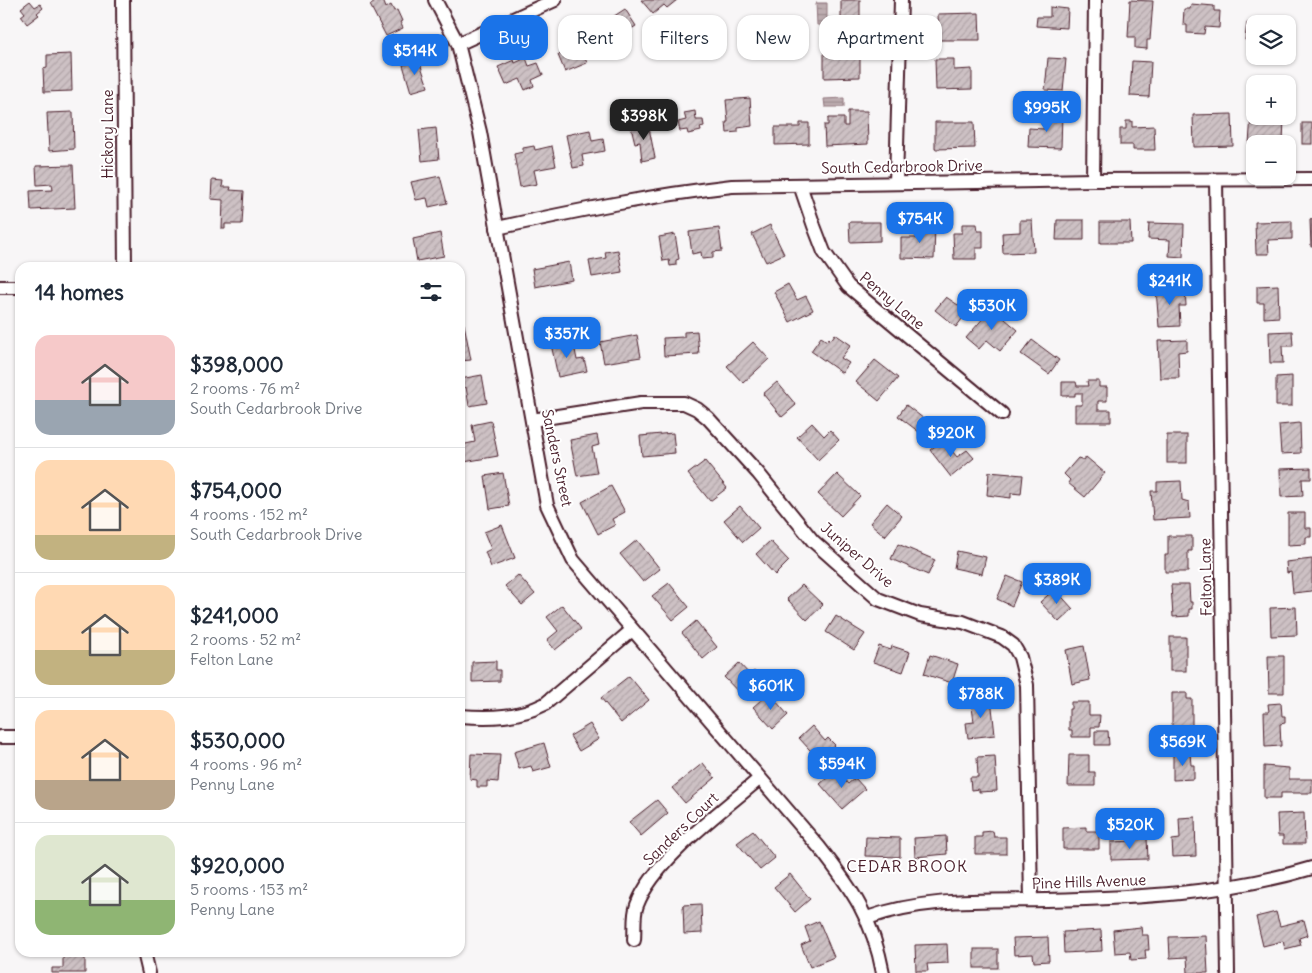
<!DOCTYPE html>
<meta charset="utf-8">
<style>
:root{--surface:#fff;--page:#f2f2f3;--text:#1f2937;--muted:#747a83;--line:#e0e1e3;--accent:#1a73e8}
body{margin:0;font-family:Delius,sans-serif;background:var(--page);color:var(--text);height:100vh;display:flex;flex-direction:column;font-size:19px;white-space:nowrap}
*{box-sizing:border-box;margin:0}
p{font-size:16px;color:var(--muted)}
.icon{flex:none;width:28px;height:28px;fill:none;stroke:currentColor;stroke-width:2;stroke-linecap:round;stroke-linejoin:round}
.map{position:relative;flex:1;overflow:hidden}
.sheet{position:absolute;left:15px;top:262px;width:450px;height:695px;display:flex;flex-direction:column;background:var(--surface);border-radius:15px;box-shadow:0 1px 4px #0004}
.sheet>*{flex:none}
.guide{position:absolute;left:480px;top:15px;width:475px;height:45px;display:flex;gap:10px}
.fabs{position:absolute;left:1246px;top:15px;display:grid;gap:10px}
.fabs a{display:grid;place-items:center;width:50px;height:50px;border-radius:10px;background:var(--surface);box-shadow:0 1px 4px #0004;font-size:25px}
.price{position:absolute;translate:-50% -42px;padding:0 11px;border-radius:10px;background:var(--accent);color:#fff;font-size:16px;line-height:32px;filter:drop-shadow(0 1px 2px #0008)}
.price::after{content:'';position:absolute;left:50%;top:30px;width:15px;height:11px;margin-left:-8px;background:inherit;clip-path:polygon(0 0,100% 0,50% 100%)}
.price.current{background:#222;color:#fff}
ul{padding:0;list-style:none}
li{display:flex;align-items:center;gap:15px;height:125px;padding:0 20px}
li+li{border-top:1px solid var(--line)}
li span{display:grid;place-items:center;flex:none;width:140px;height:100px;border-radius:15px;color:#555}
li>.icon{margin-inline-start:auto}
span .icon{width:60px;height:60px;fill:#fffc;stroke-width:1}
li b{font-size:21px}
h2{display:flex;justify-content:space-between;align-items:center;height:60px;padding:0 20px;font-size:21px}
.tag{padding:0 18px;border-radius:15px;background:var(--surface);box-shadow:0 1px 4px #0004;font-size:18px;line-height:45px}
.tag.current{background:var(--accent);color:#fff}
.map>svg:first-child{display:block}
</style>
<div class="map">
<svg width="1312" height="973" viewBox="0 0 1312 973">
<defs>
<pattern id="water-rules" width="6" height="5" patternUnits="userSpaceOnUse" patternTransform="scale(1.25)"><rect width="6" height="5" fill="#bdadb0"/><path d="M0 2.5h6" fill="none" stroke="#9c8c8f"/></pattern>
<pattern id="building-hatch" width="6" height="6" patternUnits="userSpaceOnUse" patternTransform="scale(1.25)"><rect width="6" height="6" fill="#cdc1c4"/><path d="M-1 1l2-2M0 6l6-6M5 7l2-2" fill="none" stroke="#b2a5a9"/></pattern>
</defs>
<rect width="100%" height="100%" fill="#f8f6f7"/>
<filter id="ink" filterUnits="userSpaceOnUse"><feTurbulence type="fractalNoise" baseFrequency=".02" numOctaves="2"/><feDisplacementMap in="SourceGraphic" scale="10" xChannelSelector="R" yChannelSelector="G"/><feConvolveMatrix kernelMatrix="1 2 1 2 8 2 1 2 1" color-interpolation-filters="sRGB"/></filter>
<g filter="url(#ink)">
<g fill="url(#water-rules)" stroke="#8f747b">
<path d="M816 3H827V25H817Z"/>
<path d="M844 98V107H825L824 99Z"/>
</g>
<g fill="url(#building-hatch)" stroke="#4a1f2b">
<path d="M380 0H383L386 8 391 5 394 11 397 10 402 21 400 22 403 28 386 36 370 5Z"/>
<path d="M641 0H677L667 8 664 5 653 14Z"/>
<rect x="841" y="0" width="19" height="28"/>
<path d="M1130 0 1153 1 1150 40H1147V49L1135 48V37H1128Z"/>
<path d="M30 1 35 7 40 4 43 8 37 13 39 15 27 24 21 16 25 13 21 8Z"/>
<path d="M1191 4 1214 6V11H1220L1219 28 1205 27 1204 34 1187 33V25H1183L1184 9H1190Z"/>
<path d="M1050 7 1068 9 1067 28 1036 26 1037 17H1050Z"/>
<path d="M625 9 636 26 610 42 599 26Z"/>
<path d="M979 13 980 40H939L938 14Z"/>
<path d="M1247 23 1255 24V42L1245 40Z"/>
<path d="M579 35 584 47 581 48 587 63 565 72 558 55 571 50 567 40Z"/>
<path d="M824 47H860V77L824 78Z"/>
<path d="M71 54 72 91 44 92 43 69 47 68V55Z"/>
<path d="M526 58 529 66 538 63 543 75 532 80 534 86 525 90 520 79 506 85 498 67 514 60 515 63Z"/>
<path d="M1048 58 1066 59 1063 91 1045 90Z"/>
<path d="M935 59H954V70L972 69V89L936 90Z"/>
<path d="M419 60 428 87 411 92 403 65Z"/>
<path d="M1132 61 1151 62 1149 97 1130 96Z"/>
<path d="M750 98 752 126 738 128V132L727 133 726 122H728L726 100Z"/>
<path d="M695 111 696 120H703L704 126 700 127 701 131 688 134 687 130 680 131 678 122 686 120 684 113Z"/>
<path d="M848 111H867L868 144 825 146 824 125H828V118H844V126H848Z"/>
<path d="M73 112 74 149 49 151 47 113Z"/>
<path d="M1044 113 1062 114 1061 148 1028 147 1029 128 1044 129Z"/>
<path d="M1232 114 1233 146 1194 147 1193 115Z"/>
<path d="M1251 115 1284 117 1283 144H1249Z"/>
<path d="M1126 121H1132V127L1154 126 1155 150H1133V145H1120V129H1126Z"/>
<path d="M935 122H974L975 148 935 149Z"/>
<path d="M648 123 655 158 642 161 640 142 635 143 631 127Z"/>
<path d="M800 123H809V144L775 145V127H800Z"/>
<rect x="1302" y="123" width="10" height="21"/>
<path d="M436 128 439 159 422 161 419 130Z"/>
<path d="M590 130 592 141 603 139 605 151 582 155 584 166 573 168 566 135Z"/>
<path d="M534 146 535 150 552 146 556 166 534 170 537 184 520 187 514 154 523 152V148Z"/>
<path d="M73 165 75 208 31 210 30 191 53 190 52 184 37 185 36 166Z"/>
<path d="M440 176 447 203 429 207 427 198 416 200 411 182Z"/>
<path d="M212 180 223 181 222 187H231L230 190 244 191 242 224H225V229H222L223 200 211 199Z"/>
<path d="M1312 219V247H1311L1310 220Z"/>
<path d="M1020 220H1032L1034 252 1003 253 1002 233 1020 232Z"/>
<path d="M1057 220H1084V240H1056Z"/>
<path d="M1292 221V239L1268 240 1269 254H1256L1255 222Z"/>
<path d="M849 222H880V241L850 242Z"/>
<path d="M1100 222H1130L1131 243H1100Z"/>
<path d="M919 223 935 224 934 259 901 258V238H919Z"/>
<path d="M1149 223 1184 224 1183 257 1169 256 1170 240 1148 239Z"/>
<path d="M962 224H977L978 231H983V248H976V259H954L953 233H962Z"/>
<path d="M770 225 784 254 766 262 752 234Z"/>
<path d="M719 228 722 251 713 252V258L702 259 701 252 692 254 689 232Z"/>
<path d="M440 233 444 256 417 261 413 239Z"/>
<path d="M675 234 679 259 676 260V265L670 266 669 260 663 261 659 237Z"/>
<path d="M618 250 622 272 592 277 589 261 606 258 605 252Z"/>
<path d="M569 262 572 280 535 287 532 269Z"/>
<rect x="251" y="264" width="14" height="4"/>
<path d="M788 284 797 300 806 296 813 310 790 322 774 292Z"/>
<path d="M1278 285 1279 317 1264 318V303H1257V286Z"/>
<path d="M1185 287 1186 306H1179L1180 326 1159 327 1156 289Z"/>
<path d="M946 297 961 307 963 305 969 310 956 327 935 310Z"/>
<path d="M992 308 1018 330 1000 351 987 340 979 349 966 338Z"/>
<path d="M460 324H464L471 360 460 361Z"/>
<path d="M697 331 699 354 664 356 663 338 684 337V332Z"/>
<path d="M1292 331 1293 346H1282L1283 363H1270L1269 332Z"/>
<path d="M835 334 851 345 841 358 849 363 842 373 811 351 821 337 827 341 829 338 831 340Z"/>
<path d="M637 335 641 357 604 363 600 342Z"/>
<path d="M573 340 577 360 584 359 587 371 558 377 551 344Z"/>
<path d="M1032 340 1059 360 1049 374 1021 354Z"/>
<path d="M1187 340V351L1178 352 1179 378H1160L1158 341Z"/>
<path d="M753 342 769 359 743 383 727 366Z"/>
<path d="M875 360 898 378 879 401 856 382Z"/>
<path d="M482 375 487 403 469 406 466 387 460 389V379Z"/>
<path d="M1292 376V406H1276V377Z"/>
<path d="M1087 381H1099V387H1107V401H1098V410H1111V422H1075V405H1082V393H1075V396H1062V382H1076L1077 386H1088Z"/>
<path d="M777 382 796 405 782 417 763 394Z"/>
<path d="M906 405 928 422 919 432 898 416Z"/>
<path d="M491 421 498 456 464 462 461 445 475 442 472 425Z"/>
<path d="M812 423 824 436 830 430 839 440 818 460 797 437Z"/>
<path d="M1300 423 1301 453 1281 454 1279 425Z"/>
<path d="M673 433 675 453 642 456 640 436Z"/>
<path d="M597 435 599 445 592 447 597 473 577 476 570 440Z"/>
<rect x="1167" y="435" width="20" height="28"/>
<path d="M943 440 957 457 967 450 974 458 951 477 930 450Z"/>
<path d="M1086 457 1105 473 1085 497 1068 483 1070 480 1064 474 1078 458 1084 460Z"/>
<path d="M705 461 727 488 710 501 688 474Z"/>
<path d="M1311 468V479H1302L1303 496 1281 497 1280 469Z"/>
<path d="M989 472 1023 475 1021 494 1011 493V498L987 495Z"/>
<path d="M503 473 509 506 490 509 485 476Z"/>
<path d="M837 474 860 496 841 516 818 494Z"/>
<path d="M1181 481 1182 500 1189 502 1190 518 1153 520 1151 491H1157V482Z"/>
<path d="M611 486 625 512 612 519 615 525 598 534 582 502Z"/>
<path d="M887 503 902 516 885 536 870 523Z"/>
<path d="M740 506 759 528 743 542 724 520Z"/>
<path d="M1288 513H1305V528H1311V537H1306V544L1288 545Z"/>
<path d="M502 525 515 558 491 567 485 552 491 549 484 532Z"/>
<path d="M1168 536H1192V551H1188V572H1165V555H1168Z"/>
<path d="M637 540 660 569 643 582 620 554Z"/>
<path d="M770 541 789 561 775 575 756 554Z"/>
<path d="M898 544 935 560 928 575 891 559Z"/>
<path d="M957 551 986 557 982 574 954 568Z"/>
<path d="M1312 559V591L1293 593 1291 572 1287 573 1286 562Z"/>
<path d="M518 575 535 594 522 605 505 586Z"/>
<path d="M1007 576 1022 582 1012 606 997 599Z"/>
<path d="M669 583 689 607 673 620 652 596Z"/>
<path d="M802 585 823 605 807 620 787 599Z"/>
<path d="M1171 585H1189L1190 602H1192V609H1189V616L1173 617Z"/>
<path d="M1055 589 1073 609 1059 622 1040 602Z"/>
<path d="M562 605 581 629 555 650 547 640 558 631 547 617Z"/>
<path d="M1296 607 1297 635 1271 636 1270 608Z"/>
<path d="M836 616 865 634 854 650 826 632Z"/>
<path d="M696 621 717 647 703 659 682 633Z"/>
<rect x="1170" y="637" width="16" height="34"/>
<path d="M879 646 891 650 892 646 910 652 903 672 873 662Z"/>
<path d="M1084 646 1090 680 1072 684 1066 650Z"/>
<path d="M930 655 958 664 952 683 924 674Z"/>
<path d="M1268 656H1284V693H1269Z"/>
<path d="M496 661V670H500V681L472 682V662Z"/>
<path d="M739 663 750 675 754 671 763 681 745 699 724 677Z"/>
<path d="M629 676 649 700 621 723 601 698Z"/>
<path d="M769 693 788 715 773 729 753 707Z"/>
<path d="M1172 693H1187V699H1192V732H1172Z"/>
<path d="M991 698 995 735 968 738 966 723 974 722 971 700Z"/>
<path d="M1071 702H1089V715H1100L1099 727H1091V737H1072V730H1069V709H1071Z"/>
<path d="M1281 703 1282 716H1285V723L1280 724 1281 746 1265 747 1264 712H1269L1268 704Z"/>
<path d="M590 724 599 739 579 751 570 736Z"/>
<path d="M812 726 825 741 828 738 835 745 819 760 799 738Z"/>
<path d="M1095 731H1108L1109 745H1095Z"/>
<path d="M544 743 551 767 533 772 531 766 519 769 514 752Z"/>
<path d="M1173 753H1190L1191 765H1194V779L1173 780Z"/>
<path d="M471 754 500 755 498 782 487 781V787H477V780L470 779Z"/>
<path d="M1069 755H1089V772H1095V786H1068Z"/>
<path d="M995 756 997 791 979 792V789L971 790 970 777H978L977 757Z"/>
<path d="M703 763 715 778 685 803 672 788Z"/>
<path d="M1264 766 1289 768V779H1312V793H1281V798H1264Z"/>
<path d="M836 770 848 784 855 778 865 789 842 809 820 784Z"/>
<path d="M657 800 668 813 641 836 629 822Z"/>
<path d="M1304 813 1305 844H1283V836H1278L1277 814Z"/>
<path d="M1195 817 1196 856 1173 857 1172 840 1180 839 1179 818Z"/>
<path d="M1086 827V831H1099V849H1063V828Z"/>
<path d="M753 831 775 858 760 870 737 843Z"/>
<path d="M993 831 994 837H1006V854H975V837H982V832Z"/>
<path d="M946 836 947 854 915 857 914 838Z"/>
<path d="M866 837 900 838V857L865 856Z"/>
<path d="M1147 838 1148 859 1111 860V842L1136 841V839Z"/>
<path d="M790 874 810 899 795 912 774 887Z"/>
<path d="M701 904 702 933 684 934 683 905Z"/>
<path d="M1276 912 1280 926 1304 920 1308 935 1299 938 1301 945 1285 949 1283 941 1263 946 1256 917Z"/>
<path d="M819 921 834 957 810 967 801 945 810 941 805 927Z"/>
<path d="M1141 927 1142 935H1148L1149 950H1145L1146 959 1131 960 1130 952 1115 953 1113 930Z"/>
<path d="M1101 930 1102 951 1064 953 1063 932Z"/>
<path d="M1206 936 1208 973H1188L1187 957 1170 958 1169 937Z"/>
<path d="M1048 937 1049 961 1034 962 1033 954 1014 955 1013 938Z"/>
<path d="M947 944 948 963 927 964 928 971H916L915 945Z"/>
<rect x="974" y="949" width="24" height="19"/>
<path d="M67 952H85V973H52V968H63V955H67Z"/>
</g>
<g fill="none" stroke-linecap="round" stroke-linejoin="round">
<g stroke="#4a1f2b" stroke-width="16">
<g id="minor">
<path d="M123 0 125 268"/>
<path d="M435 0 458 44 480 132 547 505 573 560 819 847C852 889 873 919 883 973"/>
<path d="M458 44 555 0"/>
<path d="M1093 180 1095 0"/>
<path d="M1216 180 1228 973"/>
<path d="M896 183 901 0"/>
<path d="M800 185 814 226 824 252 848 286 1002 414"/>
<path d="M497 228C575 211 653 195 732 186L1093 180 1312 179"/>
<path d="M0 287H20"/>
<path d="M532 420 641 403H684L697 409 708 418 758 473 813 541 878 599 920 615 963 622 1002 637 1013 645 1020 657 1027 685 1031 900"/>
<path d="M460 716C490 718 518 718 545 704L632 630"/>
<path d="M0 737H20"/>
<path d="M867 918C927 897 984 901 1046 900 1135 898 1226 894 1312 868"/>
<path d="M634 940C635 929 633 915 637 905 654 860 722 811 759 779"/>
<path d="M144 952 149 973"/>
</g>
</g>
<use href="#minor" stroke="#fff" stroke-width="12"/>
</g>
</g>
<g text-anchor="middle" stroke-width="4" stroke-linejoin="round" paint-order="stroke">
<g font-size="15" fill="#4a1f2b" stroke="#fff">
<text transform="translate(108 134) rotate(-90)" y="5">Hickory Lane</text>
<text transform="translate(902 167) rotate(-1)" y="5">South Cedarbrook Drive</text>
<text transform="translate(892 301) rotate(40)" y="5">Penny Lane</text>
<text transform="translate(557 458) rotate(78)" y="5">Sanders Street</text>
<text transform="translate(857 555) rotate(41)" y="5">Juniper Drive</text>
<text transform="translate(1206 577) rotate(-91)" y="5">Felton Lane</text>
<text transform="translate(681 829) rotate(-44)" y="5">Sanders Court</text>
<text transform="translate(1089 882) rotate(-2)" y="5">Pine Hills Avenue</text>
</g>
<g font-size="16" letter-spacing="1" fill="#4a1f2b" stroke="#fff">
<text x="907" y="872">CEDAR BROOK</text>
</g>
</g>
</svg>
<div class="fabs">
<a><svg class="icon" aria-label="layers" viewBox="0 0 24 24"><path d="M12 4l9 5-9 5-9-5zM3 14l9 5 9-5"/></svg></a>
<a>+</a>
<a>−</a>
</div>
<b class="price" style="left:415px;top:76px">$514K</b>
<b class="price" style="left:1047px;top:133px">$995K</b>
<b class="price current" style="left:644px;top:141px">$398K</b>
<b class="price" style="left:920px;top:244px">$754K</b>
<b class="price" style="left:1170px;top:306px">$241K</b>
<b class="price" style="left:992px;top:331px">$530K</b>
<b class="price" style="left:567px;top:359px">$357K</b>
<b class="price" style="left:951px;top:458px">$920K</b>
<b class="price" style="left:1057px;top:605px">$389K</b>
<b class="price" style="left:771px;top:711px">$601K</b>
<b class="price" style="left:981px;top:719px">$788K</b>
<b class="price" style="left:1183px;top:767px">$569K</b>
<b class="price" style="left:842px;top:789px">$594K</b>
<b class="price" style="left:1130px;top:850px">$520K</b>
<div class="guide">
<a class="tag current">Buy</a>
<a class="tag">Rent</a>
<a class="tag">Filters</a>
<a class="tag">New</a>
<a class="tag">Apartment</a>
</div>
<section class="sheet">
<h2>14 homes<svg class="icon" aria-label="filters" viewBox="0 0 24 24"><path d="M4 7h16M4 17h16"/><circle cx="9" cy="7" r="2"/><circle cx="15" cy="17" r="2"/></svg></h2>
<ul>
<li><span style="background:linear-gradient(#f6c9c9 65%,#9aa5b1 0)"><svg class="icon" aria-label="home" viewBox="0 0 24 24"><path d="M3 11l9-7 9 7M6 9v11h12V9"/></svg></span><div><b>$398,000</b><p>2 rooms · 76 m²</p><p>South Cedarbrook Drive</p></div></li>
<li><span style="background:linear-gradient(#ffd9b3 75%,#c2b280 0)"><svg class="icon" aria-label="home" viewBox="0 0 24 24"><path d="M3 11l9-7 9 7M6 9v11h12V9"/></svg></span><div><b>$754,000</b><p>4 rooms · 152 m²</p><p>South Cedarbrook Drive</p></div></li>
<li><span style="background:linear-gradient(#ffd9b3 65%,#c2b280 0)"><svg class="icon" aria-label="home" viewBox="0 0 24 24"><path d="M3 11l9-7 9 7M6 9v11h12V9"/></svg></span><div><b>$241,000</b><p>2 rooms · 52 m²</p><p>Felton Lane</p></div></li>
<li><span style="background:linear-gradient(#ffd9b3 70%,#b9a48a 0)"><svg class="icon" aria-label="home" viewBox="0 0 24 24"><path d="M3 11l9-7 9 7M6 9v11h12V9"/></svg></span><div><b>$530,000</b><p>4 rooms · 96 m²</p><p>Penny Lane</p></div></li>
<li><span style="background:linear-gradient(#dfe7d0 65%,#8fb573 0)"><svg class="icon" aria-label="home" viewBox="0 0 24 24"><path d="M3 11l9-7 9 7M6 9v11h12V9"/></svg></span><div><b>$920,000</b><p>5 rooms · 153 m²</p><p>Penny Lane</p></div></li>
</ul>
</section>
</div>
